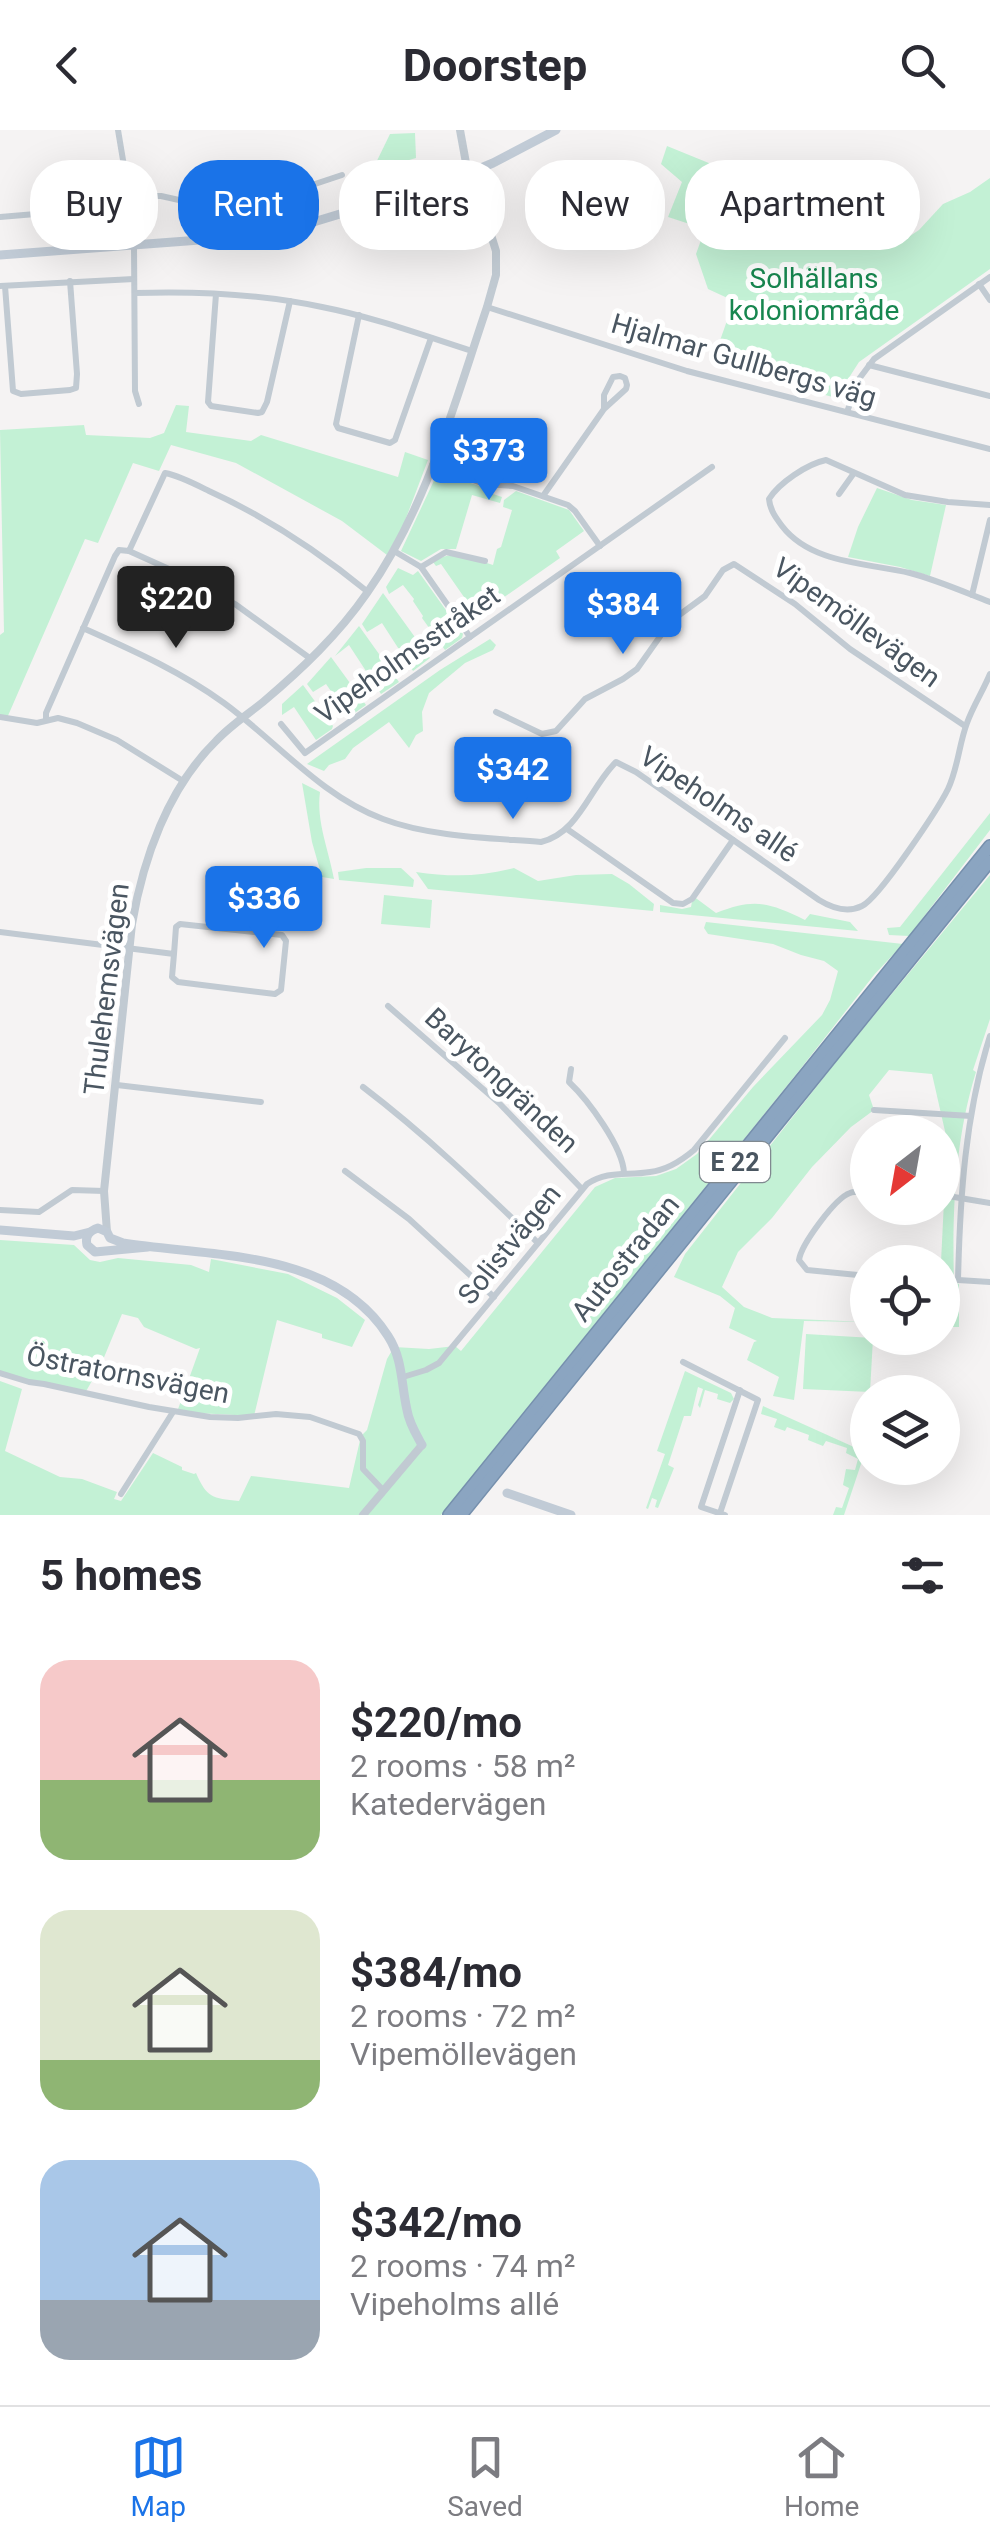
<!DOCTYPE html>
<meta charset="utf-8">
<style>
:root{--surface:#fff;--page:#f7f7f7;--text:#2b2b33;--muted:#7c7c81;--line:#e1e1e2;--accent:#1a73e8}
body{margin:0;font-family:Roboto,sans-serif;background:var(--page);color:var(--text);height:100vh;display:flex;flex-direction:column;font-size:38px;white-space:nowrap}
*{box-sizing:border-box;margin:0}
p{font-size:32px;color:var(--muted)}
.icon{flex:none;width:55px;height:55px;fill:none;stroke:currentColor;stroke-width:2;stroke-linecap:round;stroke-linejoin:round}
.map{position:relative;height:1385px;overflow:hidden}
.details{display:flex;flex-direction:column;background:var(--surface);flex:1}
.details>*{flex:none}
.banner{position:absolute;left:30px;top:30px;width:930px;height:90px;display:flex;gap:20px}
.needle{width:65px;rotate:211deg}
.buttons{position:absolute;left:850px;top:985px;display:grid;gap:20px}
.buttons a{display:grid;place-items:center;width:110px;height:110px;border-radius:50%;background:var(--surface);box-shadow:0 10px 40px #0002;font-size:50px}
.price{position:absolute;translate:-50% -85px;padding:0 22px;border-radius:10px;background:var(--accent);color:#fff;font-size:32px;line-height:65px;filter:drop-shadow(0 2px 5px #0008)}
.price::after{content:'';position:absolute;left:50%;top:60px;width:30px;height:22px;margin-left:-15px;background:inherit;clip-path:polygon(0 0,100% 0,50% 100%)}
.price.active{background:#222;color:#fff}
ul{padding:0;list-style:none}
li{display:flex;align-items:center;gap:30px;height:250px;padding:0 40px}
li span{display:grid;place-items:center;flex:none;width:280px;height:200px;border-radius:30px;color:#555}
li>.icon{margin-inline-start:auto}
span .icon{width:120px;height:120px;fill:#fffc;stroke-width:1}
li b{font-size:42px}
h2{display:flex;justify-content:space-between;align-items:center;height:120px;padding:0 40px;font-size:42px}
.chip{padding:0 35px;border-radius:40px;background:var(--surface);box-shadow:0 10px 40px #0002;font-size:35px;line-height:90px}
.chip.active{background:var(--accent);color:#fff}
header{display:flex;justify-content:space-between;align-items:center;height:130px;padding:0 40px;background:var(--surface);font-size:45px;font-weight:700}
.tab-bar{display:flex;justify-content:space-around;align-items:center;height:140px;border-top:2px solid var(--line);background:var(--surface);font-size:28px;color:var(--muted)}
.tab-bar a{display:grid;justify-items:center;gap:5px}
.tab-bar .active{color:var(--accent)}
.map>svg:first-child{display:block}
</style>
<header><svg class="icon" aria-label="back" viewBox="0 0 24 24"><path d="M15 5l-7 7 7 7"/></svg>Doorstep<svg class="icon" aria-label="search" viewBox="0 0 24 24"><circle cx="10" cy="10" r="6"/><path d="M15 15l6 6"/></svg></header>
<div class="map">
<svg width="990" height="1385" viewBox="0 0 990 1385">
<rect width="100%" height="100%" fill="#f5f3f3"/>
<g fill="#c3f1d5">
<path d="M415 3 416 28 372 41 390 4Z"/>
<path d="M667 16 896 109 907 108 919 100 943 74 970 62 990 48V139L859 232 836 268 712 233 734 171 708 159 696 124 705 99 668 87 682 52 661 34Z"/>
<path d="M176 275 189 276 186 302 251 311 261 305 398 347 405 322 428 330 403 396 387 425 342 391 236 333 171 315 159 341 133 333 98 413 85 409 7 588 0 587V505L4 502 0 300 84 295 86 305 150 308 164 303Z"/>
<path d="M438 342 494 361 493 364 502 367 500 373 472 365 456 419H441L421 431 401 421Z"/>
<path d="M877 358 912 370 946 375 930 446 900 437 848 427 858 397Z"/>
<path d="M516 361 569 380 584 401 556 421 560 428 473 489 469 483 473 480 441 434 436 436 433 432C455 418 470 428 493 435L497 419 501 417 512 380 503 377 504 370Z"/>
<path d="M398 438 413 445 418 441 463 504 462 508 445 520 422 488 423 486 413 471 414 469 403 455 389 464 386 457Z"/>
<path d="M383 463 430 528 413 541 382 493 367 502 362 494Z"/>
<path d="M359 496 399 552 381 564 349 515 335 526Z"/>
<path d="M490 509 496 515 493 520 465 533 429 563 422 582 423 601 416 605 409 618 389 592 353 618 345 629 329 635 324 641 307 634 440 540Z"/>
<path d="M331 527 366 575 349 587 326 554 313 562 307 554Z"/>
<path d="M303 555 333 596 332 599 316 610 294 577 282 585V574Z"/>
<path d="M302 653 320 662C316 691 329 721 334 749L322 747 312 712Z"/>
<path d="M990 683V700L909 806 889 805 887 798 900 797Z"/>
<path d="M366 738H401L414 750 413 757 339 750 338 742Z"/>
<path d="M514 738 538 751 576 745 612 744 629 754 654 774 653 781 428 759 416 742C450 747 481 747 514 738Z"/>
<path d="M990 745V889L973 940 976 942C955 1009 952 1082 954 1152L959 1154V1197H943L941 1132 947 1010 932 944 889 940 869 965 874 980 851 997 812 1037 772 1088 738 1122 722 1157 744 1177 772 1188 867 1192 804 1191 794 1270 773 1266 779 1247 747 1230 754 1212 757 1211 729 1198 735 1178 720 1166 674 1147 685 1124 843 923Z"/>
<path d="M384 765 432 770 430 798 381 794Z"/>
<path d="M693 766 716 783C754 768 768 772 805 790L810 784 850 792 858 801 660 782V775L682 779 691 777Z"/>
<path d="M706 792 903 814 874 845 798 942 441 1385H0V1251L22 1259 5 1321 60 1347 82 1349 117 1362 114 1369 121 1371 153 1323 182 1337V1340L194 1344 196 1343C207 1368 212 1368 239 1371L251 1346 349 1358 361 1306 367 1300 387 1229 394 1217 429 1219 455 1216 461 1221 595 1057 615 1048 656 1046 676 1039 697 1024 753 957 822 885 830 870 838 841 824 831 801 825 773 814 708 804 704 798Z"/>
<path d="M0 1110 74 1115 90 1130 100 1132 118 1128 191 1135 209 1142 211 1129 288 1144 337 1168 365 1190 352 1217 322 1208V1204L277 1190 254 1286 177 1282 200 1218 196 1219 144 1197 138 1188 122 1184 100 1237 85 1263 0 1244Z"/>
<path d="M806 1204 873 1208 870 1262 803 1259Z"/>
<path d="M685 1241 731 1263 734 1269 730 1273 717 1269 718 1264 705 1260 700 1278 698 1275 703 1259 698 1257 691 1286H684L668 1335 674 1338 658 1378 655 1377 657 1370 652 1368 648 1379 646 1378 665 1324 657 1321Z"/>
<path d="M763 1276 865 1322 844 1385H833L836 1377 842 1378 849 1358 843 1355 846 1339 855 1340 858 1329 846 1323 847 1318 826 1311 823 1316 808 1310 809 1305 787 1297 785 1301 774 1297 777 1289 761 1284Z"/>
</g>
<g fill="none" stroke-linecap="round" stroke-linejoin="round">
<g stroke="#7690ad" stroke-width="14">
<g id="motorway">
<path d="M449 1385 990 716"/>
<path d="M461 1385 990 731"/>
</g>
</g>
<g stroke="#c1cad2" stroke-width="6">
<path d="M118 0 129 66 134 116 135 261 139 274"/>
<path d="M0 87 71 81 100 70 129 66H161L197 74 274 63 315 54 342 45"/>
<path d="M979 154 990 170"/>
<path d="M0 156 134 149"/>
<path d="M5 156 13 261 21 264 70 260 76 258 77 244 70 151"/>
<path d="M135 163C197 161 261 164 322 177 373 187 422 205 472 221"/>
<path d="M216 164 208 272 211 276 258 283 262 282 267 272 290 171"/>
<path d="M487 177 687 241 990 319"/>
<path d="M359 185 336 294 338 298 390 313 395 310 431 208"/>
<path d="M869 235 990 266"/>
<path d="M847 282 859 249 874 229 990 147"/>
<path d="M432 335 484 354 513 356 568 375 575 381 600 416"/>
<path d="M839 364 854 343"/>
<path d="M543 366 604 279 626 259 627 255 625 248 620 246 613 247 604 265V279"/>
<path d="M990 375 948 372 905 365 826 330C807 334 779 353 769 369 770 380 776 388 782 396 811 434 868 433 910 443 937 450 964 462 990 472"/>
<path d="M129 421 189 448 235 474 311 529"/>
<path d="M394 421 421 437 470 507"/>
<path d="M421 437 446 422 485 431"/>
<path d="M972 465 990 390"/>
<path d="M83 498C132 520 180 541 224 573 276 611 321 666 383 689 430 707 492 708 541 712 579 703 590 657 616 632L636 642 819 770C832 778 848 783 862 776 879 768 938 679 948 659 958 638 959 614 967 593 973 576 983 561 990 544"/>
<path d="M496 582 542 604 556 601 585 569 623 549 637 539 671 491 705 466 723 440 734 434 795 474 850 519 965 596"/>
<path d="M0 587 37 593 58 588 77 593 117 610 183 651"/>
<path d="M46 590V583L115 426 119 420 129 421 165 343C180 346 195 354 209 361 266 387 319 422 368 462"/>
<path d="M281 594 305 623 712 337"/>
<path d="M567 699 673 773 683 774 692 769 733 710"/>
<path d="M0 802 174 824 172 847 178 852 275 864 281 860 286 811 282 805 180 794 176 797 174 824"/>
<path d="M388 876 499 973 582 1059"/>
<path d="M571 939 569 952C588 970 623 1017 624 1043"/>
<path d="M117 955 261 972"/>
<path d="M363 957C426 1005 481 1058 538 1113"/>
<path d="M874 980 971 986"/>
<path d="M345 1041 409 1089 494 1167"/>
<path d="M868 1062C862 1062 855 1061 850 1063 835 1068 801 1115 799 1130L807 1140 868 1146"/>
<path d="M942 1065 990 1073"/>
<path d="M0 1080 39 1082 72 1060 104 1061"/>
<path d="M942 1149 990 1152"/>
<path d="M958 1150C960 1068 965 985 990 906"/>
<path d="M683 1232 758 1270 720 1383"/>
<path d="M0 1243 29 1252 44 1254 149 1277 210 1287 238 1288 276 1284 310 1287 359 1304 363 1311V1339L383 1360"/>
<path d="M403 1247 426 1240 439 1233 587 1054C608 1040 627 1046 650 1042 667 1040 681 1031 694 1020L785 908"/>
<path d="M121 1364 173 1282"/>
<path d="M725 1385 701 1377 740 1260"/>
</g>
<g stroke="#c1cad2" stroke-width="8">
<path d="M107 1102 104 1061 132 794C143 729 168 658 216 611 230 596 247 585 263 572 302 539 338 505 367 463 427 378 454 274 487 177L496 145V121L486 89 468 44 460 0"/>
<path d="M363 1385 422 1315"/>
</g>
<g stroke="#c1cbd6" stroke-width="9">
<path d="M0 125 200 110 307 94 452 50 493 33 556 0"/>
<path d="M0 1100 74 1106 90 1102"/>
<path d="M148 1117 95 1122 87 1115C85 1106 89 1101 98 1098L107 1102 110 1108 123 1113C211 1127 333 1119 388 1206 403 1229 401 1254 407 1280 409 1293 416 1304 422 1315"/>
<path d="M507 1363 571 1385"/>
</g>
<use href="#motorway" stroke="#8ba5c1" stroke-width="11"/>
</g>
<g text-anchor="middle" stroke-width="10" stroke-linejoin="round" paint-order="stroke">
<rect fill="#fff" stroke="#808990" stroke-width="2.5" x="700" y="1012" width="70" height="40" rx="8"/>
<g font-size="25" font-weight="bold" fill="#4a5661">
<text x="735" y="1041">E 22</text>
</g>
<g font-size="28" fill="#17864f" stroke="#fff">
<text x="814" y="158">Solhällans<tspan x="814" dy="32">koloniområde</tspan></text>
</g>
<g font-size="28" fill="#4a5661" stroke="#fff">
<text transform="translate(744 230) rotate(16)" y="10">Hjalmar Gullbergs väg</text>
<text transform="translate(857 492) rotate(36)" y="10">Vipemöllevägen</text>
<text transform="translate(407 524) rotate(-35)" y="10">Vipeholmsstråket</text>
<text transform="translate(719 674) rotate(34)" y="10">Vipeholms allé</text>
<text transform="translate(106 859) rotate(-83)" y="10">Thulehemsvägen</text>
<text transform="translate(502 950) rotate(43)" y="10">Barytongränden</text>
<text transform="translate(509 1114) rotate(-51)" y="10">Solistvägen</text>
<text transform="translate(625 1128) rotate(-51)" y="10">Autostradan</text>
<text transform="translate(128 1244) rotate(11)" y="10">Östratornsvägen</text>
</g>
</g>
</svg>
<div class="buttons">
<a><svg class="needle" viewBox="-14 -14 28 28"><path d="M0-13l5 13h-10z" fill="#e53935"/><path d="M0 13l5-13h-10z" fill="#7c7c81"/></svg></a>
<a><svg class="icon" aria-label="locate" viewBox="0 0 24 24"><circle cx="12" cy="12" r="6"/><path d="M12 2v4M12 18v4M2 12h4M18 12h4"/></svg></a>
<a><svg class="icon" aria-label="layers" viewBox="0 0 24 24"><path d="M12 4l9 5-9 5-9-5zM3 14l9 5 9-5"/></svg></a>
</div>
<b class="price" style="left:489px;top:373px">$373</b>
<b class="price active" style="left:176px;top:521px">$220</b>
<b class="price" style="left:623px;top:527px">$384</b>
<b class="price" style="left:513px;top:692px">$342</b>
<b class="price" style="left:264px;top:821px">$336</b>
<div class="banner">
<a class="chip">Buy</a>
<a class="chip active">Rent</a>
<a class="chip">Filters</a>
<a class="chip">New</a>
<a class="chip">Apartment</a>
</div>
</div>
<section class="details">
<h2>5 homes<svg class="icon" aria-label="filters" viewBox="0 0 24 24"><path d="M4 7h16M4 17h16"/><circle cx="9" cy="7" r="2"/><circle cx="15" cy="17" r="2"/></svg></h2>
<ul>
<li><span style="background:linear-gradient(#f6c9c9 60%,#8fb573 0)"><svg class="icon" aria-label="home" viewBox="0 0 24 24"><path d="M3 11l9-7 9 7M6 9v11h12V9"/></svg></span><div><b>$220/mo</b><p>2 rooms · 58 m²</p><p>Katedervägen</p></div></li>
<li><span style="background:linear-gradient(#dfe7d0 75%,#8fb573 0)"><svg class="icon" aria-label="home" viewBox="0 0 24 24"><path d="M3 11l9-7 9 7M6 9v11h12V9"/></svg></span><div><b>$384/mo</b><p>2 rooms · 72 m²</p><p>Vipemöllevägen</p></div></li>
<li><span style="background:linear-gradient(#a9c7e8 70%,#9aa5b1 0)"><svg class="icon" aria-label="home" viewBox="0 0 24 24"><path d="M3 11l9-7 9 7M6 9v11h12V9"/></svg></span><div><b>$342/mo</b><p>2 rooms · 74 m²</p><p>Vipeholms allé</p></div></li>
</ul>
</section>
<nav class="tab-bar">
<a class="active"><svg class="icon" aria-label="map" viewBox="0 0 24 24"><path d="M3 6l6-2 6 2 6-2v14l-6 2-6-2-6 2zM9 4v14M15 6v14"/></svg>Map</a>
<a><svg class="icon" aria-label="saved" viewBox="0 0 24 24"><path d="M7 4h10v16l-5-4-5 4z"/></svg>Saved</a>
<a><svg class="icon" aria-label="home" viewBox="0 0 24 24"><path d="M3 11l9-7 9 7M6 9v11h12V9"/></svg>Home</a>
</nav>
